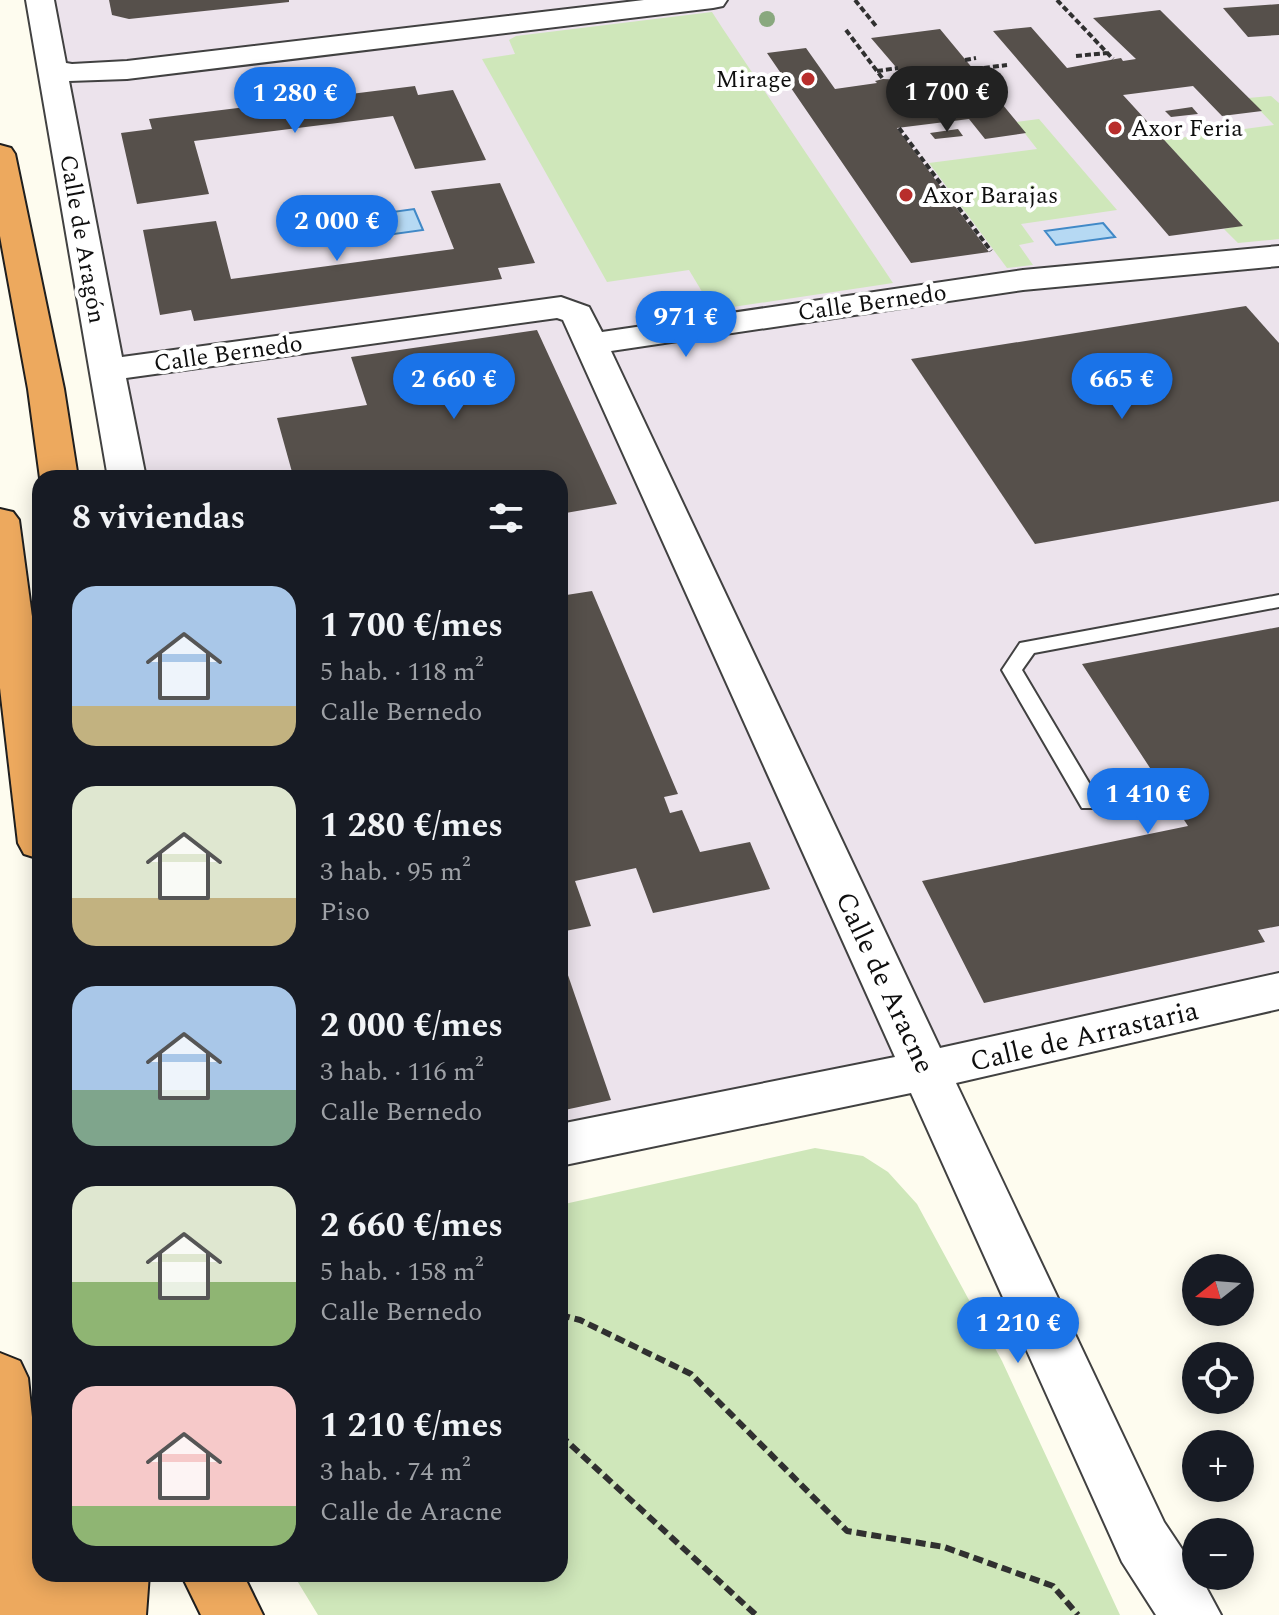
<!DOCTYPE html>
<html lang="es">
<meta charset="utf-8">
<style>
:root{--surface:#171b24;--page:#242831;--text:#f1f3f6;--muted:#9ea1a6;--accent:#1a73e8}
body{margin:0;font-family:Spectral,serif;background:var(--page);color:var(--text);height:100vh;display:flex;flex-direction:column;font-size:30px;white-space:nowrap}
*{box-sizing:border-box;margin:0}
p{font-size:26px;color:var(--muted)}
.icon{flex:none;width:44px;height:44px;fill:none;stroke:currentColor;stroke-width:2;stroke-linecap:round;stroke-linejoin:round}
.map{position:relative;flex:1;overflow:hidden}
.details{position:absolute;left:32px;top:470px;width:536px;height:1112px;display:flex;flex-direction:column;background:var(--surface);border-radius:24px;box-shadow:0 4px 20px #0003}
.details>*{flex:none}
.needle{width:52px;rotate:253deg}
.controls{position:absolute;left:1182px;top:1254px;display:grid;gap:16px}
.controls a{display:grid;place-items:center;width:72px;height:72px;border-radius:50%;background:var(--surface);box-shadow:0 4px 20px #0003;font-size:40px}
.price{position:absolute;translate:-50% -68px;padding:0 18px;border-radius:28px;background:var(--accent);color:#fff;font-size:26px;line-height:52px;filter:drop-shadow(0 2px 4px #0008)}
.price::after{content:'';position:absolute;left:50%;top:48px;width:24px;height:18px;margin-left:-12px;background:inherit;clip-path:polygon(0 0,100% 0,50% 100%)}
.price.active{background:#222;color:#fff}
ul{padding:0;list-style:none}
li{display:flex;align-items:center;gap:24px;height:200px;padding:0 40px}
li span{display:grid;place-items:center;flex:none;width:224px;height:160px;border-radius:24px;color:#555}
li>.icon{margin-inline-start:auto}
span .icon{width:96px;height:96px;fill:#fffc;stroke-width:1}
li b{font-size:34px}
h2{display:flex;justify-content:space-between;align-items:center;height:96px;padding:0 40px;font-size:34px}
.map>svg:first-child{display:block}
</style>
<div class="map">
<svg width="1279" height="1615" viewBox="0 0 1279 1615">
<rect width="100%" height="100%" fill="#fefcef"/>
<path fill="#ece3ec" d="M40 0H1279V991L560 1145V478H127Z"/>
<g fill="#cfe7ba">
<path d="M712 12 723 29 893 283 713 310 689 270 607 282 482 59 515 54 509 40 516 36Z"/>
<path d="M1271 96 1279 103V239L1238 243 1224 229 1242 225 1164 140 1274 125 1248 98Z"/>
<path d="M1039 119 1117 210 1021 224 1034 242 1019 245 1033 265 1007 268 929 163 1037 149 1016 122Z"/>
<path d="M815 1148 863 1156 888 1172 917 1204 1002 1361 1120 1615H318L293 1574H560V1205Z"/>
</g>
<g fill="#b6d9f3" stroke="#4189c7" stroke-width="2">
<path d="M414 209 423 230 351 240 342 219Z"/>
<path d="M1103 223 1115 237 1056 245 1045 231Z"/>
</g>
<g fill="#56504b">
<path d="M109 0H289V2L129 19 112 15Z"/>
<path d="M1279 4V35L1248 37 1223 8Z"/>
<path d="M1160 10 1262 111 1222 116 1193 86 1123 95 1243 226 1169 236 993 31 1031 27 1067 68 1121 58 1123 61 1136 59 1093 18Z"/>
<path d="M940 29 1026 133 985 139 969 119 897 128 989 252 911 263 767 53 806 48 835 89 877 83 875 81 883 79 907 80 871 38Z"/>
<path d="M415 86 418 95 453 90 486 160 415 169 393 116 194 141 209 194 137 204 121 133 152 129 149 119Z"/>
<path d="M1192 107 1198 114 1171 117 1165 111Z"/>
<path d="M958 129 963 136 935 139 930 133Z"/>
<path d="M500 183 535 263 498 268 502 279 194 321 191 310 160 315 143 230 216 221 231 279 454 249 431 191Z"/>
<path d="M1246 306 1279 343V501L1035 544 911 359Z"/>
<path d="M537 330 617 504 560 514V478H268L292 472 277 418 367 405 351 357Z"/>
<path d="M592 591 678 794 664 797 670 813 682 810 700 852 750 842 770 889 653 913 636 868 575 881 591 926 560 932V596Z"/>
<path d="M1279 627V926L1258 930 1265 942 984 1003 922 881 1188 826 1082 664Z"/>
<path d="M560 952 611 1100 560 1111Z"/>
</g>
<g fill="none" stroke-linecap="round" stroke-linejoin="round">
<g stroke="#414141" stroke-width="4">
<path id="service" d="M1279 595V607L1034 653 1022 670 1101 803 1098 808H1082L1002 670 1020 643Z"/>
</g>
<g stroke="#414141" stroke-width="4">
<path id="minor" d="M26 0H54L66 63 72 64 127 61 644 0H727L723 6 713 8 127 79 69 81 122 357 561 297 589 307 602 332 1023 270 1279 246V266L1023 290 611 351 940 1048 1279 973V1009L956 1083 1164 1522 1196 1570V1576H1200L1221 1615H1156L1122 1562 911 1093 560 1166V1124L895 1057 563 320 557 318 126 378 146 478H108Z"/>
</g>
<g stroke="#1f1f1f" stroke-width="4">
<g id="motorway">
<path d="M0 145 11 148 15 154 64 389 78 478H40L28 389 0 236Z"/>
<path d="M0 509 13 512 19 520 40 676V859L24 854 18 843 0 688Z"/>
<path d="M0 1353 20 1361 28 1378 40 1495V1574H149L146 1615H0Z"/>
<path d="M181 1574H243L263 1615H201Z"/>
</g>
</g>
<g stroke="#303030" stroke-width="4" stroke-dasharray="6 3" stroke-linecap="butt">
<path d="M855 0 876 26"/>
<path d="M1057 0 1113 59"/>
<path d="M846 30 883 79"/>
<path d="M1076 56 1107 53"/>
<path d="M965 60 976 58"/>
<path d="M984 68 1007 65"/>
<path d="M877 71 898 68"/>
<path d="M899 128 991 251"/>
</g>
<g stroke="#303030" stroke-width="6" stroke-dasharray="10 5" stroke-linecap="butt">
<path d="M560 1315 580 1320 691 1374 847 1531 944 1547 1053 1586 1078 1615"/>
<path d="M560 1435 756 1615"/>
</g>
<use href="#service" fill="#fff" fill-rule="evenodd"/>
<use href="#minor" fill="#fff" fill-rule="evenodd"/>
<use href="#motorway" fill="#eda95e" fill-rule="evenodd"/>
</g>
<circle fill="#89a87e" cx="767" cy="19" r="8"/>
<g fill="#b82e2c" stroke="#fff" stroke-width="3">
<circle cx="808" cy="79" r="8"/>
<circle cx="1115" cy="128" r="8"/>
<circle cx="906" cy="195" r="8"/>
</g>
<g text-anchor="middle" stroke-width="8" stroke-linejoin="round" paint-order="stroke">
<g font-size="24" fill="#0e0e0e" stroke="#fff" text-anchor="start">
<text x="792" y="87" text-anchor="end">Mirage</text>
<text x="1131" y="136">Axor Feria</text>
<text x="922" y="203">Axor Barajas</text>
</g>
<g font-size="24" fill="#0e0e0e" stroke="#fff">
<text transform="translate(83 239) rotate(80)" y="8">Calle de Aragón</text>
<text transform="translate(872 302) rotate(-8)" y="8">Calle Bernedo</text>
<text transform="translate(228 353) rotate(-8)" y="8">Calle Bernedo</text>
</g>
<g font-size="28" fill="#0e0e0e" stroke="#fff">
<text transform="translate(886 982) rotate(65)" y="10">Calle de Aracne</text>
<text transform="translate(1084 1035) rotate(-13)" y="10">Calle de Arrastaria</text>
</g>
</g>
</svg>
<div class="controls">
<a><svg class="needle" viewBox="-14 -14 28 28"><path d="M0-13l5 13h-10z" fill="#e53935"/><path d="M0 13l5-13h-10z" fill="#9ea1a6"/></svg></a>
<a><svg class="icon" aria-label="locate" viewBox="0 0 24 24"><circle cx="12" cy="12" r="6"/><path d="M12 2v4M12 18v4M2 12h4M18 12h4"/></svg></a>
<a>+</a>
<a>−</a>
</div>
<b class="price active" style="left:947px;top:134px">1 700 €</b>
<b class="price" style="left:295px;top:135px">1 280 €</b>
<b class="price" style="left:337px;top:263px">2 000 €</b>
<b class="price" style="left:686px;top:359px">971 €</b>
<b class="price" style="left:454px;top:421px">2 660 €</b>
<b class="price" style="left:1122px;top:421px">665 €</b>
<b class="price" style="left:1148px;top:836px">1 410 €</b>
<b class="price" style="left:1018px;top:1365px">1 210 €</b>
<section class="details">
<h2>8 viviendas<svg class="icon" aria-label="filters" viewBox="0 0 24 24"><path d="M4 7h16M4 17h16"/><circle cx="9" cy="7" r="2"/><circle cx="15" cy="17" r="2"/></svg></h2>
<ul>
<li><span style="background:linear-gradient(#a9c7e8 75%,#c2b280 0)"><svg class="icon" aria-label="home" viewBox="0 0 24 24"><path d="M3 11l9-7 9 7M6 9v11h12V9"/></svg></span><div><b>1 700 €/mes</b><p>5 hab. · 118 m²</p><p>Calle Bernedo</p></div></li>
<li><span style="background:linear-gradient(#dfe7d0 70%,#c2b280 0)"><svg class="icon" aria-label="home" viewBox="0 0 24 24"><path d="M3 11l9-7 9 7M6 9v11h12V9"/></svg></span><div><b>1 280 €/mes</b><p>3 hab. · 95 m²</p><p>Piso</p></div></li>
<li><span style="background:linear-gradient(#a9c7e8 65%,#7fa58c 0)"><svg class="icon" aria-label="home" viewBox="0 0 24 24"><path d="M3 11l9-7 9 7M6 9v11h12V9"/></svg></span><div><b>2 000 €/mes</b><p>3 hab. · 116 m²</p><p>Calle Bernedo</p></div></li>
<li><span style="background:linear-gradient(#dfe7d0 60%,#8fb573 0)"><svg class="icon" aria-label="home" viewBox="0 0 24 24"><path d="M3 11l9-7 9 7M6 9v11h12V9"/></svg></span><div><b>2 660 €/mes</b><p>5 hab. · 158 m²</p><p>Calle Bernedo</p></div></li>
<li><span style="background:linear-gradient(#f6c9c9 75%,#8fb573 0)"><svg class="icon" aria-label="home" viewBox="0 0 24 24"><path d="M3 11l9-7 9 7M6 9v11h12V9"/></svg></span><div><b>1 210 €/mes</b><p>3 hab. · 74 m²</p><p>Calle de Aracne</p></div></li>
</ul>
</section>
</div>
